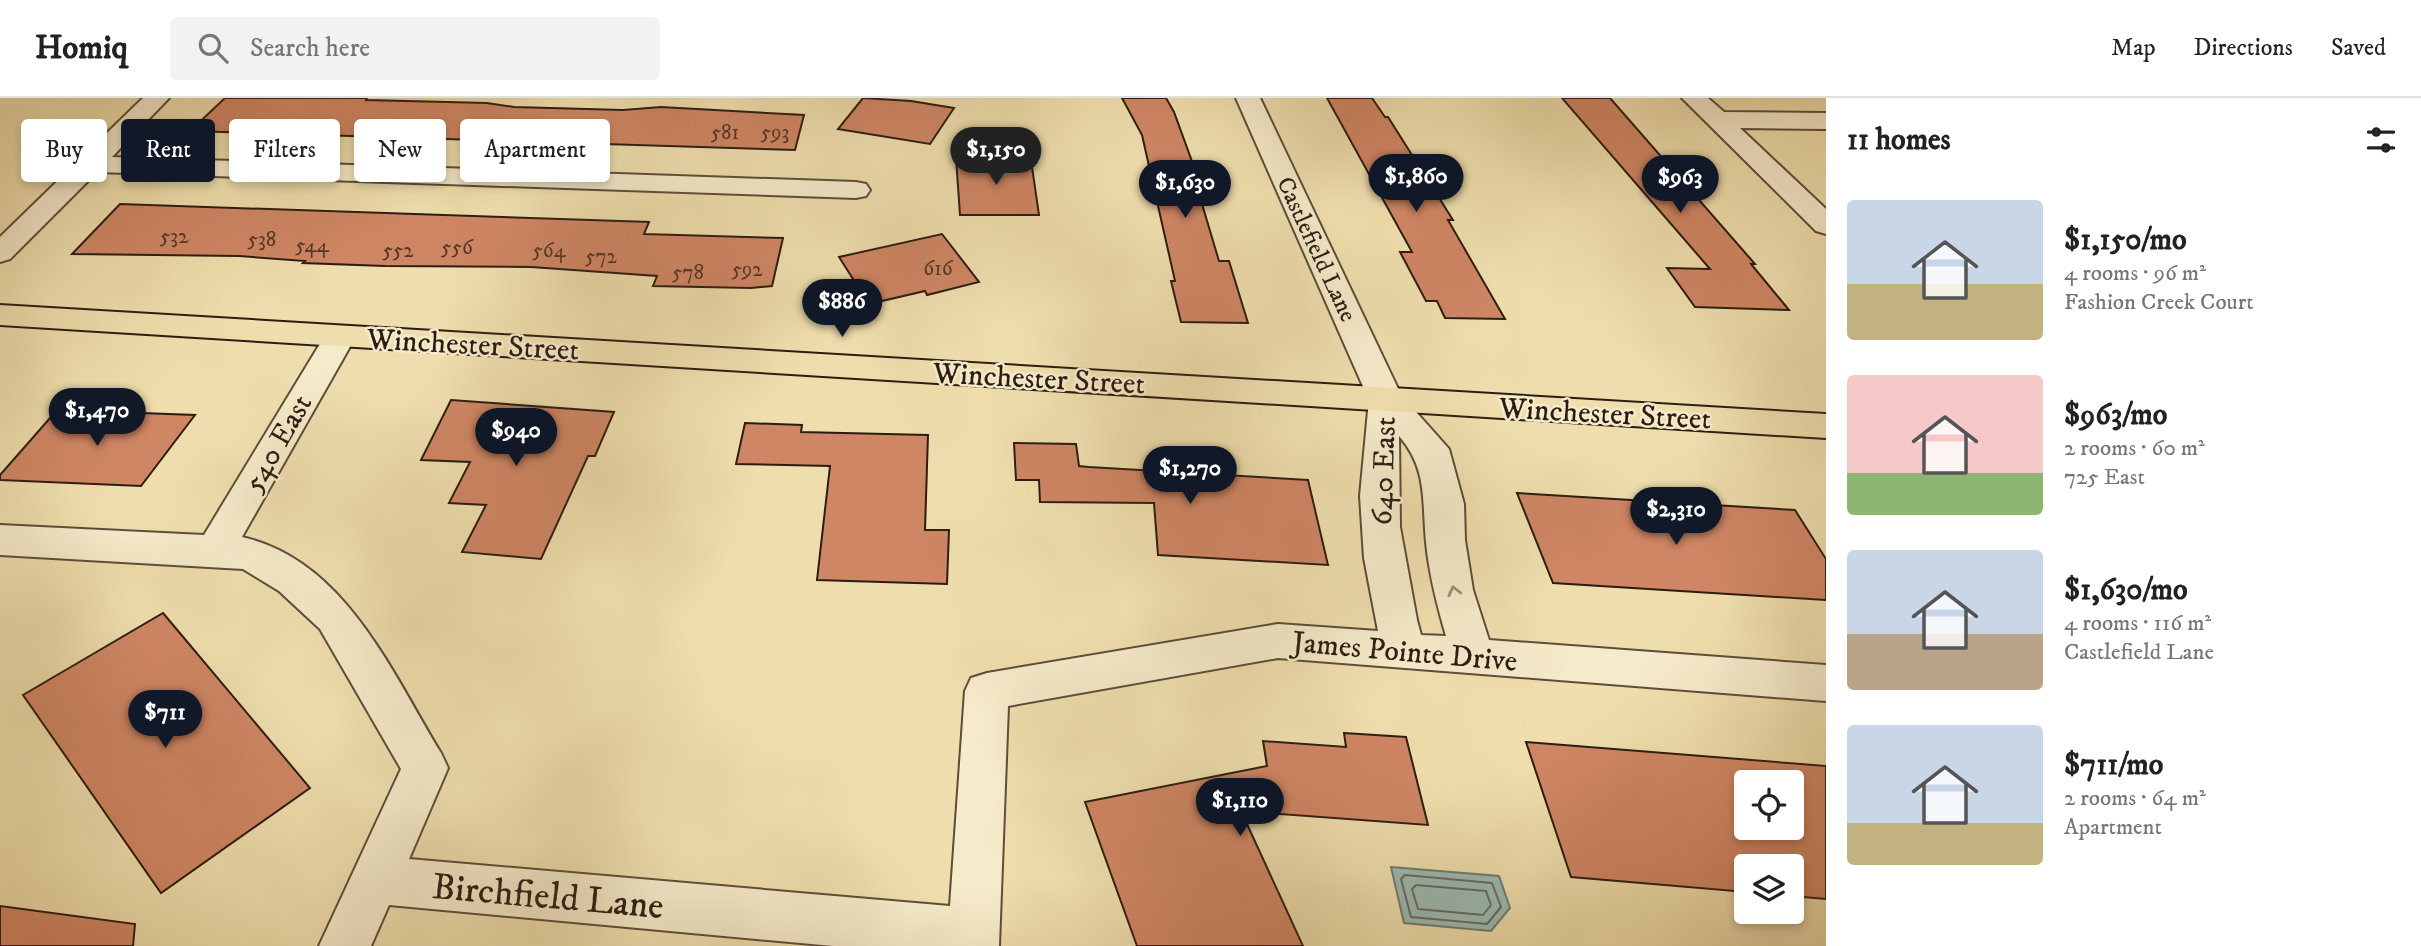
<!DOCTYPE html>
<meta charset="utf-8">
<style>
:root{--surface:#fff;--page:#f2f2f2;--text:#222;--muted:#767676;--line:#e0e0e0;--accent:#111827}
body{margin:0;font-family:"IM FELL DW Pica",serif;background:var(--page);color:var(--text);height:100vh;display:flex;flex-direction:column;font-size:26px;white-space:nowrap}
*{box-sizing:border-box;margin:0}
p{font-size:23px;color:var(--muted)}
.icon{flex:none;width:38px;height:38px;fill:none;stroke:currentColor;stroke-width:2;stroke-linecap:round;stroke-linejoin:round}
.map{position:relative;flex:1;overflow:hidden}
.sheet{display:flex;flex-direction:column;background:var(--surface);width:595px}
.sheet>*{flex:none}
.guide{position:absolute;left:21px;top:21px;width:665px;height:63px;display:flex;gap:14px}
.tools{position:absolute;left:1734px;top:672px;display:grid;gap:14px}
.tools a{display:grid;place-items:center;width:70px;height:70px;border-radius:7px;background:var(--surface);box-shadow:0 4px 10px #0003;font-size:35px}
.price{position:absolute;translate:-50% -60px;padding:0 16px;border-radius:24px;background:var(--accent);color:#fff;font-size:23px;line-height:46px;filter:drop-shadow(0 2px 4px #0008)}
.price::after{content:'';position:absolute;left:50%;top:42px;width:21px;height:16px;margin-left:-10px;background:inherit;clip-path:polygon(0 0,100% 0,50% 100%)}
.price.on{background:#222;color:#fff}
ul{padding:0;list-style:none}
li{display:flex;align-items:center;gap:21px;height:175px;padding:0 21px}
li span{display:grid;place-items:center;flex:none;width:196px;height:140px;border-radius:7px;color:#555}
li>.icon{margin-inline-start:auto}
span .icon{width:84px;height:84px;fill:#fffc;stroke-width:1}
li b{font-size:30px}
h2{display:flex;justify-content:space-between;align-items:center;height:84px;padding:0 21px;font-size:30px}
.pill{padding:0 24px;border-radius:7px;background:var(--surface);box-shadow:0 4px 10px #0003;font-size:24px;line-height:63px}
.pill.on{background:var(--accent);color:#fff}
header{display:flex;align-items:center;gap:42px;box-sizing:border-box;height:98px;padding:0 35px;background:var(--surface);border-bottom:2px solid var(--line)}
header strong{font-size:33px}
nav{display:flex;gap:38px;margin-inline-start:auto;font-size:24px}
.search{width:490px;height:63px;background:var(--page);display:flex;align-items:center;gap:18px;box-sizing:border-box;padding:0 24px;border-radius:7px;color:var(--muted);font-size:26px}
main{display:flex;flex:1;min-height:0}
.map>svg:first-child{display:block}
</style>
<header>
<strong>Homiq</strong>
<div class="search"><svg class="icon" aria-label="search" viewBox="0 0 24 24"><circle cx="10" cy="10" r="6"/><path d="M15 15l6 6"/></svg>Search here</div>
<nav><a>Map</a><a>Directions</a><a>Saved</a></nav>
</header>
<main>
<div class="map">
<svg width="1826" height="848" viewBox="0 0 1826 848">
<rect width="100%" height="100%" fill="#efdead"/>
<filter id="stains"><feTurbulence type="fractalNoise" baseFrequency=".00286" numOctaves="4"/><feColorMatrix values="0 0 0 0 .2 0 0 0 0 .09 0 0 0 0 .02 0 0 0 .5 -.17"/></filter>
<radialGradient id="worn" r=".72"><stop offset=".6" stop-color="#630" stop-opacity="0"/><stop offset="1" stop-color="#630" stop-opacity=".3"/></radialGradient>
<path fill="#9cbbb3" stroke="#6f7c73" stroke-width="2" d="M1391 769 1499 778 1510 810 1491 833 1404 825Z"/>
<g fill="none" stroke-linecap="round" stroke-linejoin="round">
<g stroke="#646c63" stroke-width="2">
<path d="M1405 777 1492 785 1501 809 1487 826 1411 819 1401 781Z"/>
<path d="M1416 787 1486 793 1491 807 1483 817 1418 811 1412 791Z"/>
</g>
</g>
<g fill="#cf8664" stroke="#2c1d13" stroke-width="2" fill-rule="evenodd">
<path d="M225 0H367L366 2 487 5 514 9 623 12 661 9 804 17 795 52 190 33Z"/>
<path d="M863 0 911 3 954 10 930 46 838 31Z"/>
<path d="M1122 0H1166L1174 14 1194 69H1191L1219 163H1229L1248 225 1181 224 1171 183H1175L1142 37Z"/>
<path d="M1327 0H1372L1385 19H1388L1453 122H1448L1505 221 1445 220 1437 203H1426L1400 154H1412Z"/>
<path d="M1562 0H1610L1755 166H1751L1789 212 1695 209 1667 170 1710 171Z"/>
<path d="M956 60 1031 62 1039 117H960Z"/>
<path d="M120 106 649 124 644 136 783 140 772 188 751 190 653 188 657 178 531 169 385 168 303 165 305 163 239 158 72 156Z"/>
<path d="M942 136 979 184 927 197 925 193 869 206 839 159Z"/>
<path d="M451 302 614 314 595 358H588L541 461 462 454 486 407 449 405 470 364 421 362Z"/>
<path d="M57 312 195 317 141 388 0 382V377Z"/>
<path d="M745 325 802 327 801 334 928 337 925 432H949L947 486 817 482 830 368 736 366Z"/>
<path d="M1014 345 1076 346 1079 368 1089 369 1308 382 1328 467 1158 457 1154 405 1040 404 1039 382H1016Z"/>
<path d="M1517 395 1795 412 1826 461V502L1553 485Z"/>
<path d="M163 515 310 690 161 795 23 597Z"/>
<path d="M1344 635 1406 639 1428 727 1241 713 1303 848H1137L1085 704 1267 668 1263 643 1346 649Z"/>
<path d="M1526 644 1826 668V801L1792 798V768H1746V794L1571 779ZM1746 684H1792V730H1746Z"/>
<path d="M0 808 135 826 133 848H0Z"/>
</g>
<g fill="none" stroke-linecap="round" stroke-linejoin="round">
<g stroke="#5d4d3a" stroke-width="4">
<g id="minor">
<path d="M143 0H169L112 59 856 84 866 86 870 92 866 98 856 100 97 74 10 161 0 164V139Z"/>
<path d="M1236 0H1260L1401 297 1449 351 1464 406 1465 442 1473 492 1489 542 1826 567V603L1278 560 1008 608 999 848H833L389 807 371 848H319L401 671 320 531 279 493 243 471 0 457V427L204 437 329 231 340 228 351 231 356 238 242 439C345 462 392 575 441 655L448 670 409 761 950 808 965 593 971 580 987 575 1278 526 1378 533 1364 460 1360 398 1369 302ZM1399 338C1428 371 1422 403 1426 444 1429 476 1437 507 1446 538L1421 537 1417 522 1400 429Z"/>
<path d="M1682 0H1708L1724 14 1826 15V31L1740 30 1826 111V136L1816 133Z"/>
</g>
</g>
<g stroke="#2c1d13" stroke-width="4">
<path id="major" d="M0 207 1826 316V340L0 227Z"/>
</g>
<use href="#minor" fill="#f5eaca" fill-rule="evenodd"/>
<use href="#major" fill="#efdead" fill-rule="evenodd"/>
</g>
<defs><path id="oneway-chevron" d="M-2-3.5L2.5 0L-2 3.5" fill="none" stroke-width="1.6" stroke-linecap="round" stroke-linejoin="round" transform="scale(1.75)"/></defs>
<use stroke="#9b8e78" href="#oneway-chevron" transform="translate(1454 493) rotate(-103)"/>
<g text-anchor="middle" stroke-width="5" stroke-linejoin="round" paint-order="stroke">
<g font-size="21" fill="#553727">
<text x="725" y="41">581</text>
<text x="775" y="41">593</text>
<text x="174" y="145">532</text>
<text x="262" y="148">538</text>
<text x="312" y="154">544</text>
<text x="457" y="156">556</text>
<text x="398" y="159">552</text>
<text x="549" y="159">564</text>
<text x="601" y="165">572</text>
<text x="938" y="177">616</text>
<text x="747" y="178">592</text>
<text x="688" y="181">578</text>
</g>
<g font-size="24" fill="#2c1d13" stroke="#f5eaca">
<text transform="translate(1317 151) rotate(65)" y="8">Castlefield Lane</text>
</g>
<g font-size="30" fill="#2c1d13" stroke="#f5eaca">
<text transform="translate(473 246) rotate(3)" y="10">Winchester Street</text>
<text transform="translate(1039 280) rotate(3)" y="10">Winchester Street</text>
<text transform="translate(1605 315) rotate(3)" y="10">Winchester Street</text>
<text transform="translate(277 345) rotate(-60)" y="10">540 East</text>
<text transform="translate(1383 373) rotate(-88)" y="10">640 East</text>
<text transform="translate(1405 553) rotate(5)" y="10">James Pointe Drive</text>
</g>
<g font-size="37" fill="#2c1d13" stroke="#f5eaca">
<text transform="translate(548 797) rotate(5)" y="13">Birchfield Lane</text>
</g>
</g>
<rect width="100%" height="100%" filter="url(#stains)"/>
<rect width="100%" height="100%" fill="url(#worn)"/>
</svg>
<div class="tools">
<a><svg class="icon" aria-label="locate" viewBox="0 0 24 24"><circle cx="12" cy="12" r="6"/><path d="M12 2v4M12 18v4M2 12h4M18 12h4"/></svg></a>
<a><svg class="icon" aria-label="layers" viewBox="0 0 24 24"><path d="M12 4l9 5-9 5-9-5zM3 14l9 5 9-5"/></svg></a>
</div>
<b class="price on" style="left:996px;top:89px">$1,150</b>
<b class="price" style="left:1416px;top:116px">$1,860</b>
<b class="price" style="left:1680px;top:117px">$963</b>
<b class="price" style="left:1185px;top:122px">$1,630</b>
<b class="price" style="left:842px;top:241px">$886</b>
<b class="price" style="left:97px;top:350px">$1,470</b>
<b class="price" style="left:516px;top:370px">$940</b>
<b class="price" style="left:1190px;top:408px">$1,270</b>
<b class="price" style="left:1676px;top:449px">$2,310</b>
<b class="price" style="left:165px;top:652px">$711</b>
<b class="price" style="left:1240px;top:740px">$1,110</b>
<div class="guide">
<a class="pill">Buy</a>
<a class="pill on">Rent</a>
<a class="pill">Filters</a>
<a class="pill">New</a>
<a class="pill">Apartment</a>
</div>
</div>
<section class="sheet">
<h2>11 homes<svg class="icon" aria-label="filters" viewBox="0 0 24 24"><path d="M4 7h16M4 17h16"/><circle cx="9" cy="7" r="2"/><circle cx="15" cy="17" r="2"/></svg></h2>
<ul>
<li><span style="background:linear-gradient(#c9d6e8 60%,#c2b280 0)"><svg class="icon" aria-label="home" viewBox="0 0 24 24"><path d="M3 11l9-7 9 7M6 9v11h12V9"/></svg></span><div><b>$1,150/mo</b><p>4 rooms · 96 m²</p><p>Fashion Creek Court</p></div></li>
<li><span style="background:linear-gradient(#f6c9c9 70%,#8fb573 0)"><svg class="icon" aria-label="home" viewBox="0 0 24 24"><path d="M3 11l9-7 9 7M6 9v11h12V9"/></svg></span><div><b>$963/mo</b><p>2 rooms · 60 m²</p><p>725 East</p></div></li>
<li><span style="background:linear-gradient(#c9d6e8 60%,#b9a48a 0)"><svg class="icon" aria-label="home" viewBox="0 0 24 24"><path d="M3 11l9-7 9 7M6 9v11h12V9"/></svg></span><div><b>$1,630/mo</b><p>4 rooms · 116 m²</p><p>Castlefield Lane</p></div></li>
<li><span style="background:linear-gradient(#c9d6e8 70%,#c2b280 0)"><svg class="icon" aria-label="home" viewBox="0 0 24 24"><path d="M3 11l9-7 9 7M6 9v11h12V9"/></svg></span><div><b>$711/mo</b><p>2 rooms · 64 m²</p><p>Apartment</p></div></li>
</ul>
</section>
</main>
